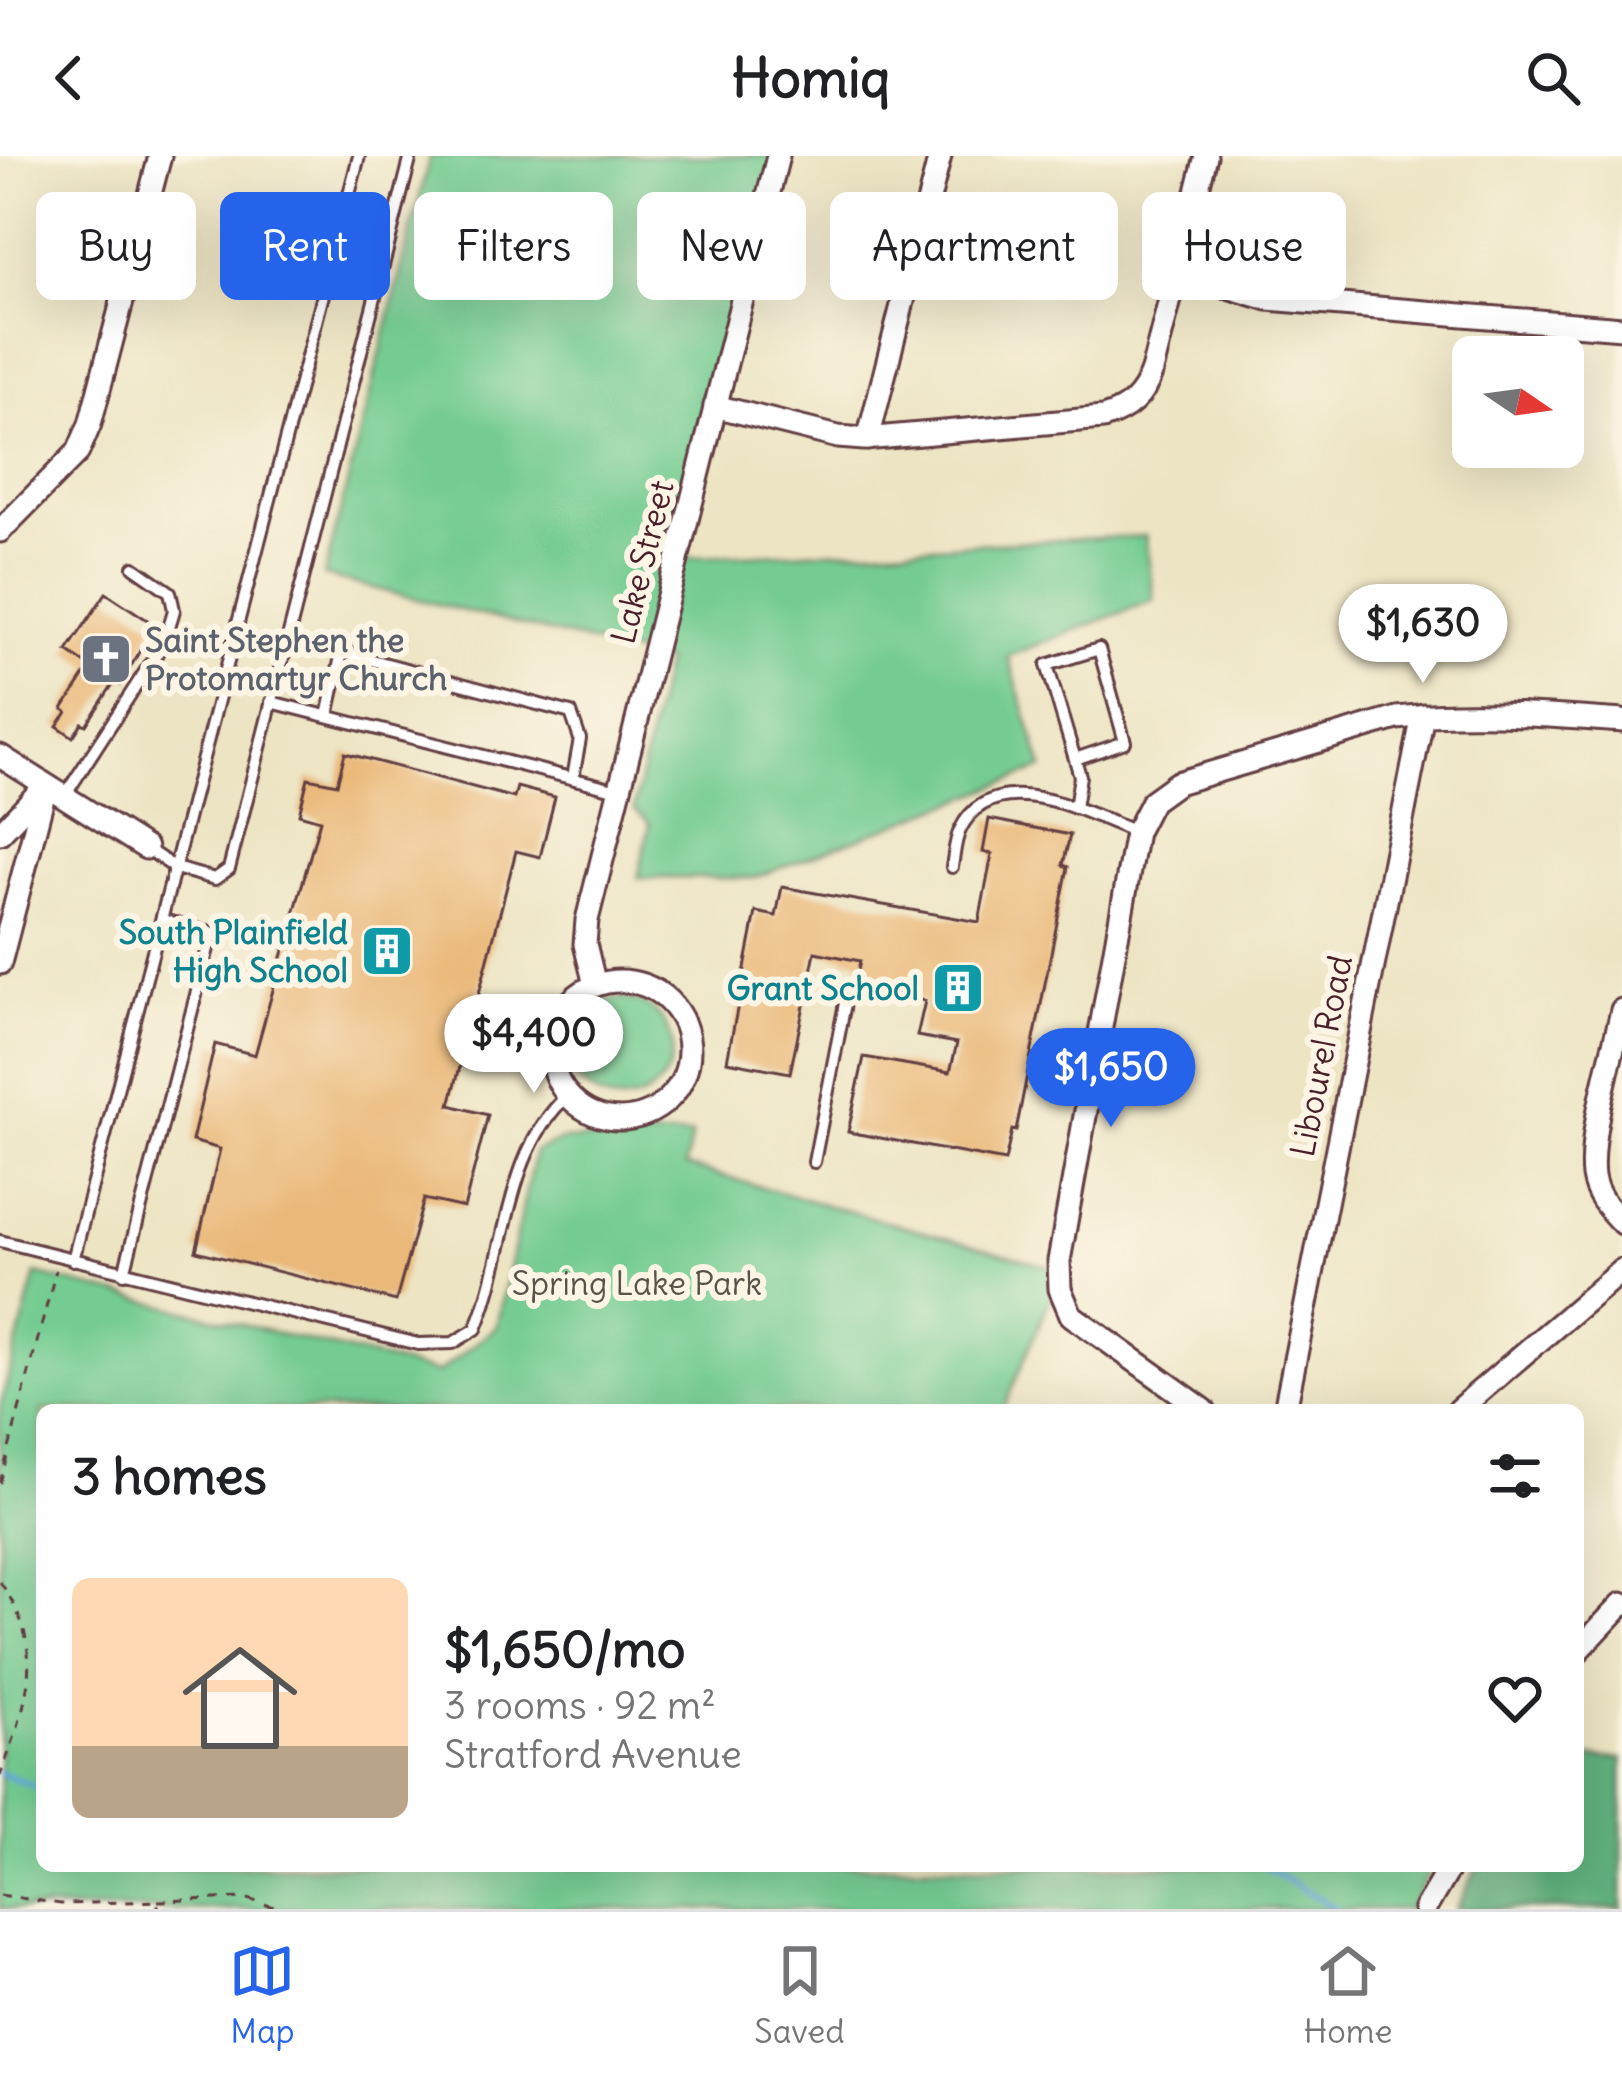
<!DOCTYPE html>
<meta charset="utf-8">
<style>
:root{--surface:#fff;--page:#f2f2f2;--text:#202124;--muted:#757577;--line:#e0e0e0;--accent:#2563eb}
body{margin:0;font-family:Delius,sans-serif;background:var(--page);color:var(--text);height:100vh;display:flex;flex-direction:column;font-size:45px;white-space:nowrap}
*{box-sizing:border-box;margin:0}
p{font-size:39px;color:var(--muted)}
.icon{flex:none;width:66px;height:66px;fill:none;stroke:currentColor;stroke-width:2;stroke-linecap:round;stroke-linejoin:round}
.map{position:relative;flex:1;overflow:hidden}
.panel{position:absolute;left:36px;top:1248px;width:1548px;height:468px;display:flex;flex-direction:column;background:var(--surface);border-radius:18px;box-shadow:0 12px 48px #0002}
.panel>*{flex:none}
.guide{position:absolute;left:36px;top:36px;width:1551px;height:108px;display:flex;gap:24px}
.needle{width:78px;rotate:103deg}
.controls{position:absolute;left:1452px;top:180px;display:grid;gap:24px}
.controls a{display:grid;place-items:center;width:132px;height:132px;border-radius:18px;background:var(--surface);box-shadow:0 12px 48px #0002;font-size:60px}
.price{position:absolute;translate:-50% -102px;padding:0 27px;border-radius:42px;background:#fff;color:#222;font-size:39px;line-height:78px;filter:drop-shadow(0 3px 6px #0008)}
.price::after{content:'';position:absolute;left:50%;top:72px;width:36px;height:27px;margin-left:-18px;background:inherit;clip-path:polygon(0 0,100% 0,50% 100%)}
.price.current{background:var(--accent);color:#fff}
ul{padding:0;list-style:none}
li{display:flex;align-items:center;gap:36px;height:300px;padding:0 36px}
li+li{border-top:3px solid var(--line)}
li span{display:grid;place-items:center;flex:none;width:336px;height:240px;border-radius:18px;color:#555}
li>.icon{margin-inline-start:auto}
span .icon{width:144px;height:144px;fill:#fffc;stroke-width:1}
li b{font-size:51px}
h2{display:flex;justify-content:space-between;align-items:center;height:144px;padding:0 36px;font-size:51px}
.pill{padding:0 42px;border-radius:18px;background:var(--surface);box-shadow:0 12px 48px #0002;font-size:42px;line-height:108px}
.pill.current{background:var(--accent);color:#fff}
header{display:flex;justify-content:space-between;align-items:center;height:156px;padding:0 36px;background:var(--surface);font-size:54px;font-weight:800}
.dock{display:flex;justify-content:space-around;align-items:center;height:168px;border-top:3px solid var(--line);background:var(--surface);font-size:33px;color:var(--muted)}
.dock a{display:grid;justify-items:center;gap:6px}
.dock .current{color:var(--accent)}
.map>svg:first-child{display:block}
</style>
<header><svg class="icon" aria-label="back" viewBox="0 0 24 24"><path d="M15 5l-7 7 7 7"/></svg>Homiq<svg class="icon" aria-label="search" viewBox="0 0 24 24"><circle cx="10" cy="10" r="6"/><path d="M15 15l6 6"/></svg></header>
<div class="map">
<svg width="1622" height="1753" viewBox="0 0 1622 1753">
<rect width="100%" height="100%" fill="#fcf5e5"/>
<filter id="ink" filterUnits="userSpaceOnUse"><feTurbulence type="fractalNoise" baseFrequency=".00833" numOctaves="2"/><feDisplacementMap in="SourceGraphic" scale="24" xChannelSelector="R" yChannelSelector="G"/><feConvolveMatrix kernelMatrix="1 2 1 2 8 2 1 2 1" color-interpolation-filters="sRGB"/></filter>
<filter id="wash" filterUnits="userSpaceOnUse"><feTurbulence type="fractalNoise" baseFrequency=".004" numOctaves="4" result="noise"/><feDisplacementMap in="SourceGraphic" scale="48" xChannelSelector="R" yChannelSelector="G"/><feGaussianBlur stdDeviation="2.7" result="paint"/><feColorMatrix in="noise" values="0 0 0 0 0 0 0 0 0 0 0 0 0 0 0 0 0 1.4 0 .05"/><feComposite in="paint" operator="in"/></filter>
<g filter="url(#wash)">
<rect width="100%" height="100%" fill="#ede4c3"/>
<g fill="#74cc92" stroke="#5f765e" stroke-width="3">
<path d="M430 0H780L679 402 1145 380 1154 444 1008 500 1043 612 754 722H638L650 667 634 653 665 505 324 420Z"/>
<circle cx="621" cy="894" r="51"/>
<path d="M692 979 685 1010 1058 1113 1053 1136 1003 1254H42V1710H1433L1409 1753H0V1251L36 1118 438 1217 496 1171 535 995 563 984Z"/>
</g>
<path fill="#5fb07c" stroke="#546854" stroke-width="3" d="M1578 1601 1622 1603V1753H1456L1478 1710H1578Z"/>
<g fill="none" stroke-linecap="round" stroke-linejoin="round">
<g stroke="#66abdc" stroke-width="6">
<path d="M0 1617 42 1633"/>
<path d="M1263 1710 1337 1753"/>
</g>
</g>
<g id="blocks">
<g fill="#eab878">
<path d="M106 437 155 469 120 529 115 525 86 569 82 567 73 581 57 570 67 556 63 553 90 511 67 495Z"/>
<path d="M345 597 514 642 517 631 555 641 540 701 516 695 450 949 488 959 464 1052 424 1043 396 1145 196 1095 220 993 192 985 215 888 255 899 320 664 299 658 308 622 337 628Z"/>
<path d="M989 663 1070 679 1063 709 1068 711 1016 975 1012 974 1005 1005 848 976 864 901 950 916 957 887 917 880 925 845 855 829 860 805 815 796 790 917 727 905 756 756 776 760 782 731 979 766 992 698 983 696Z"/>
</g>
</g>
</g>
<g filter="url(#ink)">
<use href="#blocks" fill-opacity="0" stroke="#623d42" stroke-width="3"/>
<g fill="none" stroke-linecap="round" stroke-linejoin="round">
<g stroke="#623d42" stroke-width="16">
<g id="lane">
<path d="M271 546 618 634"/>
<path d="M328 560 342 496 571 557 580 583 573 622"/>
<path d="M1075 603 1125 586 1099 493 1047 509 1080 620 1075 652"/>
<path d="M64 641 165 485 174 454 170 436 134 411"/>
<path d="M146 692 175 712 215 723 229 713 411 0"/>
<path d="M952 711C954 700 955 684 960 674 993 606 1086 657 1136 676"/>
<path d="M814 1006 847 837"/>
<path d="M0 1085 418 1188 453 1187 476 1173C508 1097 504 997 568 939"/>
<path d="M73 1104 359 0"/>
<path d="M124 1117 212 777 163 764"/>
</g>
</g>
<g stroke="#623d42" stroke-width="27">
<g id="street">
<path d="M1177 116 1268 143 1622 172"/>
<path d="M715 250 838 281 864 283 1103 262C1129 254 1143 241 1152 215L1206 0"/>
<path d="M868 283 940 0"/>
<path d="M0 375 78 296 90 268 160 0"/>
<path d="M0 600 146 692"/>
<path d="M0 677 45 630"/>
<path d="M0 807 46 630"/>
<circle cx="620" cy="894" r="69"/>
<path d="M595 829 585 788 587 764 778 0"/>
<path d="M1622 854C1613 897 1588 978 1593 1020 1596 1040 1609 1053 1622 1067"/>
<path d="M1204 1254 1071 1159 1060 1133 1059 1105 1136 676 1152 645 1177 627 1397 562C1471 553 1547 560 1622 565"/>
<path d="M1285 1254 1423 559"/>
<path d="M1458 1254 1622 1114"/>
<path d="M1578 1495 1622 1448"/>
<path d="M1425 1753 1450 1710"/>
</g>
</g>
<g stroke="#623d42" stroke-width="3" stroke-dasharray="9 9" stroke-linecap="butt">
<path d="M0 1327 56 1114"/>
<path d="M0 1426C48 1493 27 1550 0 1620"/>
<path d="M0 1739 61 1748 158 1745V1753"/>
<path d="M158 1745 245 1742 280 1753"/>
</g>
<use href="#lane" stroke="#fff" stroke-width="10"/>
<use href="#street" stroke="#fff" stroke-width="21"/>
</g>
</g>
<defs>
<g id="church-square" transform="scale(2.7)"><rect x="-9" y="-9" width="18" height="18" rx="4" fill="#6b7280" stroke="#fcf5e5"/><path d="M-1.2-6h2.4v3.5h3.3v2.4h-3.3V6h-2.4V-.1h-3.3v-2.4h3.3Z" fill="#fff"/></g>
<g id="building-square" transform="scale(2.7)"><rect x="-9" y="-9" width="18" height="18" rx="4" fill="#0f9aa8" stroke="#fcf5e5"/><path d="M-4-6H4V6H1V3H-1V6H-4ZM-2.5-4.3h1.7v1.8h-1.7ZM.8-4.3h1.7v1.8H.8ZM-2.5-1h1.7V.8h-1.7ZM.8-1h1.7V.8H.8Z" fill="#fff"/></g>
</defs>
<g fill-rule="evenodd">
<use href="#church-square" x="106" y="503"/>
<use href="#building-square" x="387" y="795"/>
<use href="#building-square" x="958" y="832"/>
</g>
<g text-anchor="middle" stroke-width="12" stroke-linejoin="round" paint-order="stroke">
<g font-size="33" fill="#4a1f2b" stroke="#fcf5e5">
<text transform="translate(642 406) rotate(-76)" y="12">Lake Street</text>
<text transform="translate(1321 900) rotate(-79)" y="12">Libourel Road</text>
</g>
<g font-size="33" font-weight="bold" fill="#5b616d" stroke="#fcf5e5" text-anchor="start">
<text x="145" y="496">Saint Stephen the<tspan x="145" dy="38">Protomartyr Church</tspan></text>
</g>
<g font-size="33" font-weight="bold" fill="#0d838f" stroke="#fcf5e5" text-anchor="end">
<text x="348" y="788">South Plainfield<tspan x="348" dy="38">High School</tspan></text>
<text x="919" y="844">Grant School</text>
</g>
<g font-size="33" fill="#57534a" stroke="#fcf5e5">
<text x="637" y="1139">Spring Lake Park</text>
</g>
</g>
</svg>
<div class="controls">
<a><svg class="needle" viewBox="-14 -14 28 28"><path d="M0-13l5 13h-10z" fill="#e53935"/><path d="M0 13l5-13h-10z" fill="#757577"/></svg></a>
</div>
<b class="price" style="left:1423px;top:530px">$1,630</b>
<b class="price" style="left:534px;top:940px">$4,400</b>
<b class="price current" style="left:1111px;top:974px">$1,650</b>
<div class="guide">
<a class="pill">Buy</a>
<a class="pill current">Rent</a>
<a class="pill">Filters</a>
<a class="pill">New</a>
<a class="pill">Apartment</a>
<a class="pill">House</a>
</div>
<section class="panel">
<h2>3 homes<svg class="icon" aria-label="filters" viewBox="0 0 24 24"><path d="M4 7h16M4 17h16"/><circle cx="9" cy="7" r="2"/><circle cx="15" cy="17" r="2"/></svg></h2>
<ul>
<li><span style="background:linear-gradient(#ffd9b3 70%,#b9a48a 0)"><svg class="icon" aria-label="home" viewBox="0 0 24 24"><path d="M3 11l9-7 9 7M6 9v11h12V9"/></svg></span><div><b>$1,650/mo</b><p>3 rooms · 92 m²</p><p>Stratford Avenue</p></div><svg class="icon" aria-label="heart" viewBox="0 0 24 24"><path d="M12 20l-8-8c-3-5 5-10 8-4 3-6 11-1 8 4z"/></svg></li>
</ul>
</section>
</div>
<nav class="dock">
<a class="current"><svg class="icon" aria-label="map" viewBox="0 0 24 24"><path d="M3 6l6-2 6 2 6-2v14l-6 2-6-2-6 2zM9 4v14M15 6v14"/></svg>Map</a>
<a><svg class="icon" aria-label="saved" viewBox="0 0 24 24"><path d="M7 4h10v16l-5-4-5 4z"/></svg>Saved</a>
<a><svg class="icon" aria-label="home" viewBox="0 0 24 24"><path d="M3 11l9-7 9 7M6 9v11h12V9"/></svg>Home</a>
</nav>
